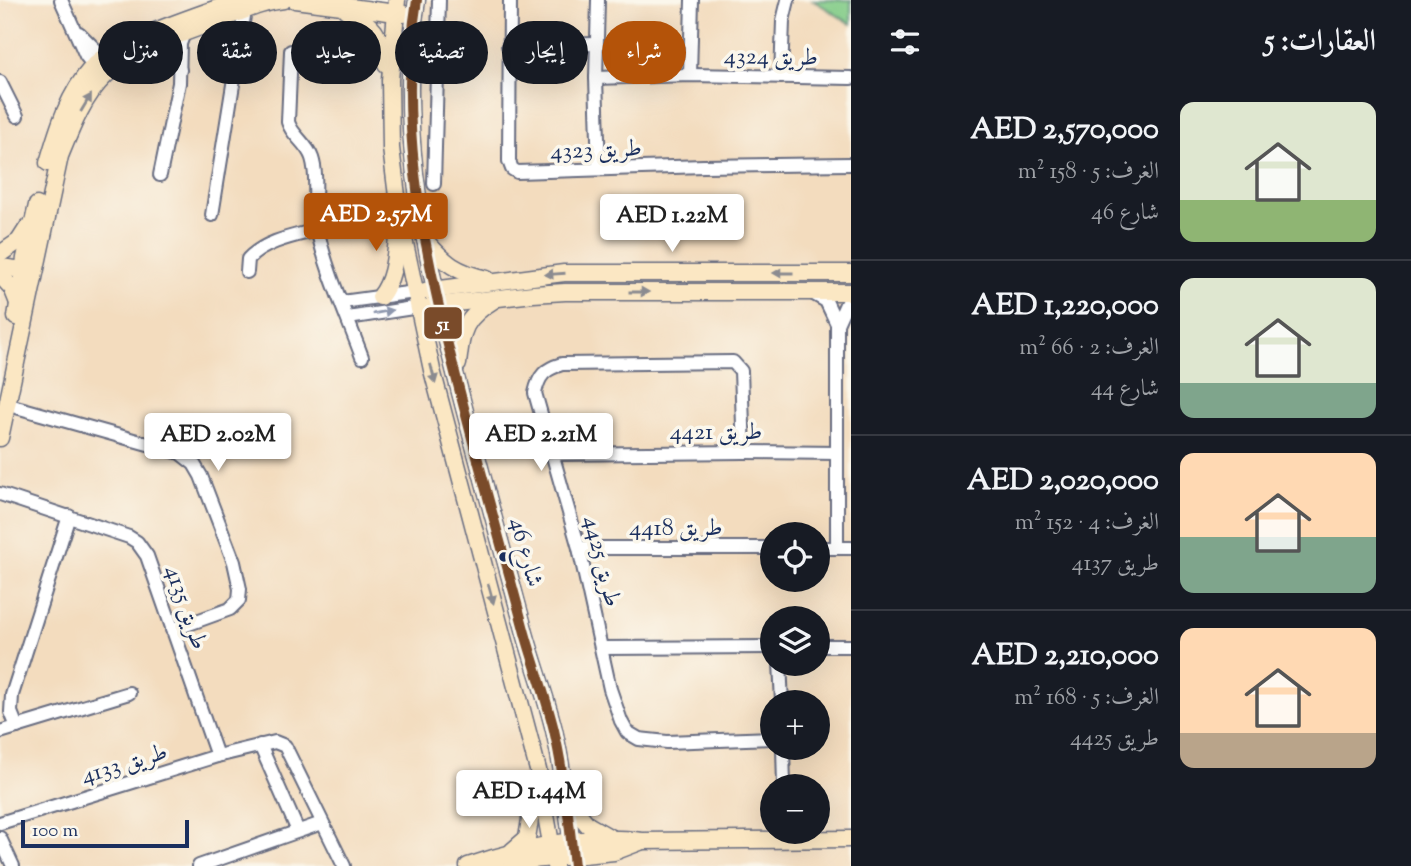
<!DOCTYPE html>
<html lang="ar">
<meta charset="utf-8">
<style>
:root{--surface:#171b24;--page:#20242c;--text:#f1f3f6;--muted:#9ea1a6;--line:#363941;--accent:#b45309}
body{margin:0;font-family:"Sorts Mill Goudy",Amiri,serif;background:var(--page);color:var(--text);direction:rtl;height:100vh;display:flex;flex-direction:column;font-size:26px;white-space:nowrap}
*{box-sizing:border-box;margin:0}
p{font-size:23px;color:var(--muted)}
.icon{flex:none;width:38px;height:38px;fill:none;stroke:currentColor;stroke-width:2;stroke-linecap:round;stroke-linejoin:round}
.map{position:relative;flex:1;overflow:hidden;direction:ltr}
.panel{display:flex;flex-direction:column;background:var(--surface);width:560px}
.panel>*{flex:none}
.top-card{position:absolute;left:21px;top:21px;width:665px;height:63px;direction:rtl;display:flex;gap:14px}
.tools{position:absolute;left:760px;top:522px;display:grid;gap:14px}
.tools a{display:grid;place-items:center;width:70px;height:70px;border-radius:50%;background:var(--surface);box-shadow:0 7px 28px #0002;font-size:35px}
.scale{position:absolute;left:21px;bottom:18px;width:168px;box-sizing:border-box;padding-left:7px;border:4px solid #1b2f5e;border-top:0;font-size:19px;line-height:24px;white-space:nowrap;color:#1b2f5e;-webkit-text-stroke:5px #fbf7ec;paint-order:stroke}
.price{position:absolute;translate:-50% -60px;padding:0 16px;border-radius:7px;background:#fff;color:#222;font-size:23px;line-height:46px;filter:drop-shadow(0 2px 4px #0008)}
.price::after{content:'';position:absolute;left:50%;top:42px;width:21px;height:16px;margin-left:-10px;background:inherit;clip-path:polygon(0 0,100% 0,50% 100%)}
.price.active{background:var(--accent);color:#fff}
ul{padding:0;list-style:none}
li{display:flex;align-items:center;gap:21px;height:175px;padding:0 35px}
li+li{border-top:2px solid var(--line)}
li span{display:grid;place-items:center;flex:none;width:196px;height:140px;border-radius:14px;color:#555}
li>.icon{margin-inline-start:auto}
span .icon{width:84px;height:84px;fill:#fffc;stroke-width:1}
li b{font-size:30px}
h2{display:flex;justify-content:space-between;align-items:center;height:84px;padding:0 35px;font-size:30px}
.tag{padding:0 24px;border-radius:32px;background:var(--surface);box-shadow:0 7px 28px #0002;font-size:24px;line-height:63px}
.tag.active{background:var(--accent);color:#fff}
main{display:flex;flex:1;min-height:0}
.map>svg:first-child{display:block}
</style>
<main>
<section class="panel">
<h2>العقارات: 5<svg class="icon" aria-label="filters" viewBox="0 0 24 24"><path d="M4 7h16M4 17h16"/><circle cx="9" cy="7" r="2"/><circle cx="15" cy="17" r="2"/></svg></h2>
<ul>
<li><span style="background:linear-gradient(#dfe7d0 70%,#8fb573 0)"><svg class="icon" aria-label="home" viewBox="0 0 24 24"><path d="M3 11l9-7 9 7M6 9v11h12V9"/></svg></span><div><b>AED 2,570,000</b><p>الغرف: 5 · 158 m²</p><p>شارع 46</p></div></li>
<li><span style="background:linear-gradient(#dfe7d0 75%,#7fa58c 0)"><svg class="icon" aria-label="home" viewBox="0 0 24 24"><path d="M3 11l9-7 9 7M6 9v11h12V9"/></svg></span><div><b>AED 1,220,000</b><p>الغرف: 2 · 66 m²</p><p>شارع 44</p></div></li>
<li><span style="background:linear-gradient(#ffd9b3 60%,#7fa58c 0)"><svg class="icon" aria-label="home" viewBox="0 0 24 24"><path d="M3 11l9-7 9 7M6 9v11h12V9"/></svg></span><div><b>AED 2,020,000</b><p>الغرف: 4 · 152 m²</p><p>طريق 4137</p></div></li>
<li><span style="background:linear-gradient(#ffd9b3 75%,#b9a48a 0)"><svg class="icon" aria-label="home" viewBox="0 0 24 24"><path d="M3 11l9-7 9 7M6 9v11h12V9"/></svg></span><div><b>AED 2,210,000</b><p>الغرف: 5 · 168 m²</p><p>طريق 4425</p></div></li>
</ul>
</section>
<div class="map">
<svg width="851" height="866" viewBox="0 0 851 866">
<rect width="100%" height="100%" fill="#fbf7ec"/>
<filter id="ink" filterUnits="userSpaceOnUse"><feTurbulence type="fractalNoise" baseFrequency=".0143" numOctaves="2"/><feDisplacementMap in="SourceGraphic" scale="14" xChannelSelector="R" yChannelSelector="G"/><feConvolveMatrix kernelMatrix="1 2 1 2 8 2 1 2 1" color-interpolation-filters="sRGB"/></filter>
<filter id="wash" filterUnits="userSpaceOnUse"><feTurbulence type="fractalNoise" baseFrequency=".00686" numOctaves="4" result="noise"/><feDisplacementMap in="SourceGraphic" scale="28" xChannelSelector="R" yChannelSelector="G"/><feGaussianBlur stdDeviation="1.57" result="paint"/><feColorMatrix in="noise" values="0 0 0 0 0 0 0 0 0 0 0 0 0 0 0 0 0 1.4 0 .05"/><feComposite in="paint" operator="in"/></filter>
<g filter="url(#wash)">
<rect width="100%" height="100%" fill="#f3dcbe"/>
<path fill="#83cc88" stroke="#4f7e73" stroke-width="2" d="M813 0H851V24Z"/>
</g>
<g filter="url(#ink)">
<g fill="none" stroke-linecap="round" stroke-linejoin="round">
<g stroke="#676c80" stroke-width="16">
<g id="street">
<path d="M61 0 86 56 99 72"/>
<path d="M510 0 509 161 512 169 517 172 704 166 851 164"/>
<path d="M598 0 596 78 599 169"/>
<path d="M79 33 108 62"/>
<path d="M508 46 596 44"/>
<path d="M150 48C166 51 173 55 180 70"/>
<path d="M291 51 288 122C292 136 307 143 312 158 319 179 312 205 317 228 326 271 347 316 362 357"/>
<path d="M690 75 692 0"/>
<path d="M781 77 783 21 788 0"/>
<path d="M596 78 690 75 851 78"/>
<path d="M0 82 17 116"/>
<path d="M160 175 179 83 180 44 184 33"/>
<path d="M434 184 439 0"/>
<path d="M212 215 245 10"/>
<path d="M247 272 248 259C265 241 294 236 317 230"/>
<path d="M812 293 826 301 837 324V548"/>
<path d="M342 302 415 292"/>
<path d="M348 318 419 307"/>
<path d="M837 324 846 304 851 300"/>
<path d="M9 405 180 453 194 464 201 476 234 562 240 589 239 600 230 609 172 630"/>
<path d="M744 452 741 371 733 362 562 364C545 369 539 375 535 393L579 548 610 689 621 721 627 732 639 739 667 742 772 738"/>
<path d="M553 454 744 452 837 453"/>
<path d="M0 494 129 537 137 542 147 556 217 756"/>
<path d="M579 548H772"/>
<path d="M817 548H851"/>
<path d="M817 646H851"/>
<path d="M602 648 772 647"/>
<path d="M780 663 782 702"/>
<path d="M17 727 11 712 12 695 69 516"/>
<path d="M0 732 129 693"/>
<path d="M260 745 298 831"/>
<path d="M783 747 784 786"/>
<path d="M0 823 217 756 275 742 285 746 344 866"/>
<path d="M0 838 13 866"/>
<path d="M199 866 322 823"/>
</g>
</g>
<g stroke="#676c80" stroke-width="19">
<g id="secondary">
<path d="M295 0 404 14"/>
<path d="M397 0 390 80 391 148 400 220 432 370 538 770 555 866"/>
<path d="M417 0C398 115 420 229 447 341 471 439 499 536 525 633 534 665 546 697 554 730 564 774 569 821 574 866"/>
<path d="M346 10C375 25 379 33 386 64"/>
<path d="M48 163C58 128 68 94 93 66 117 40 205 13 240 0"/>
<path d="M425 240C446 264 456 272 487 279"/>
<path d="M0 254 19 241 28 227"/>
<path d="M0 267 23 270 31 268"/>
<path d="M0 275 12 288 18 303"/>
<path d="M425 291 564 273H851"/>
<path d="M380 297C395 278 395 254 398 230"/>
<path d="M431 306 533 294 565 292H851"/>
<path d="M16 317 25 258 37 205"/>
<path d="M458 364C462 330 463 319 494 300"/>
<path d="M0 438 60 156C71 129 83 97 105 76 136 47 183 34 222 19 242 12 262 2 284 0"/>
<path d="M566 799 588 825 611 838"/>
<path d="M512 851 527 838 536 783"/>
<path d="M493 864 614 852 640 842"/>
<path d="M468 866C520 848 587 833 642 841L851 839"/>
</g>
</g>
<use href="#street" stroke="#fff" stroke-width="12"/>
<use href="#secondary" stroke="#fbe7c3" stroke-width="16"/>
<g stroke="#fbf7ec" stroke-width="16">
<path id="bus-1" d="M417 0C398 115 420 229 447 341 471 439 499 536 525 633 534 665 546 697 554 730 564 774 569 821 574 866"/>
</g>
<use href="#bus-1" stroke="#7a4b2a" stroke-width="10"/>
</g>
<defs><path id="oneway-solid" d="M-6-.8H1V-3.2L6.5 0L1 3.2V.8H-6Z" transform="scale(1.75)"/></defs>
<g fill="#8b8b90">
<use href="#oneway-solid" transform="translate(86 103) rotate(-59)"/>
<use href="#oneway-solid" transform="translate(783 273) rotate(-180)"/>
<use href="#oneway-solid" transform="translate(555 274) rotate(176)"/>
<use href="#oneway-solid" transform="translate(639 292)"/>
<use href="#oneway-solid" transform="translate(433 374) rotate(76)"/>
<use href="#oneway-solid" transform="translate(491 594) rotate(75)"/>
</g>
<use fill="#8d97ae" href="#oneway-solid" transform="translate(383 312) rotate(-10)"/>
</g>
<circle fill="#1b2f5e" stroke="#fbf7ec" stroke-width="2.5" cx="504" cy="557" r="6"/>
<g text-anchor="middle" stroke-width="7" stroke-linejoin="round" paint-order="stroke">
<g font-size="24" fill="#1b2f5e" stroke="#fbf7ec">
<text transform="translate(771 56) rotate(1)" y="8">طريق 4324</text>
<text transform="translate(596 149) rotate(-2)" y="8">طريق 4323</text>
<text x="716" y="439">طريق 4421</text>
<text x="676" y="535">طريق 4418</text>
<text transform="translate(527 552) rotate(75)" y="8">شارع 46</text>
<text transform="translate(603 561) rotate(76)" y="8">طريق 4425</text>
<text transform="translate(187 607) rotate(71)" y="8">طريق 4135</text>
<text transform="translate(124 763) rotate(-17)" y="8">طريق 4133</text>
</g>
</g>
<rect stroke="#fbf7ec" stroke-width="2.5" x="423" y="306" width="40" height="34" rx="7" fill="#7a4b2a"/>
<g font-size="19" text-anchor="middle" font-weight="bold" fill="#fff">
<text x="443" y="330">51</text>
</g>
</svg>
<div class="tools">
<a><svg class="icon" aria-label="locate" viewBox="0 0 24 24"><circle cx="12" cy="12" r="6"/><path d="M12 2v4M12 18v4M2 12h4M18 12h4"/></svg></a>
<a><svg class="icon" aria-label="layers" viewBox="0 0 24 24"><path d="M12 4l9 5-9 5-9-5zM3 14l9 5 9-5"/></svg></a>
<a>+</a>
<a>−</a>
</div>
<div class="scale">100 m</div>
<b class="price active" style="left:376px;top:253px">AED 2.57M</b>
<b class="price" style="left:672px;top:254px">AED 1.22M</b>
<b class="price" style="left:218px;top:473px">AED 2.02M</b>
<b class="price" style="left:541px;top:473px">AED 2.21M</b>
<b class="price" style="left:529px;top:830px">AED 1.44M</b>
<div class="top-card">
<a class="tag active">شراء</a>
<a class="tag">إيجار</a>
<a class="tag">تصفية</a>
<a class="tag">جديد</a>
<a class="tag">شقة</a>
<a class="tag">منزل</a>
</div>
</div>
</main>
